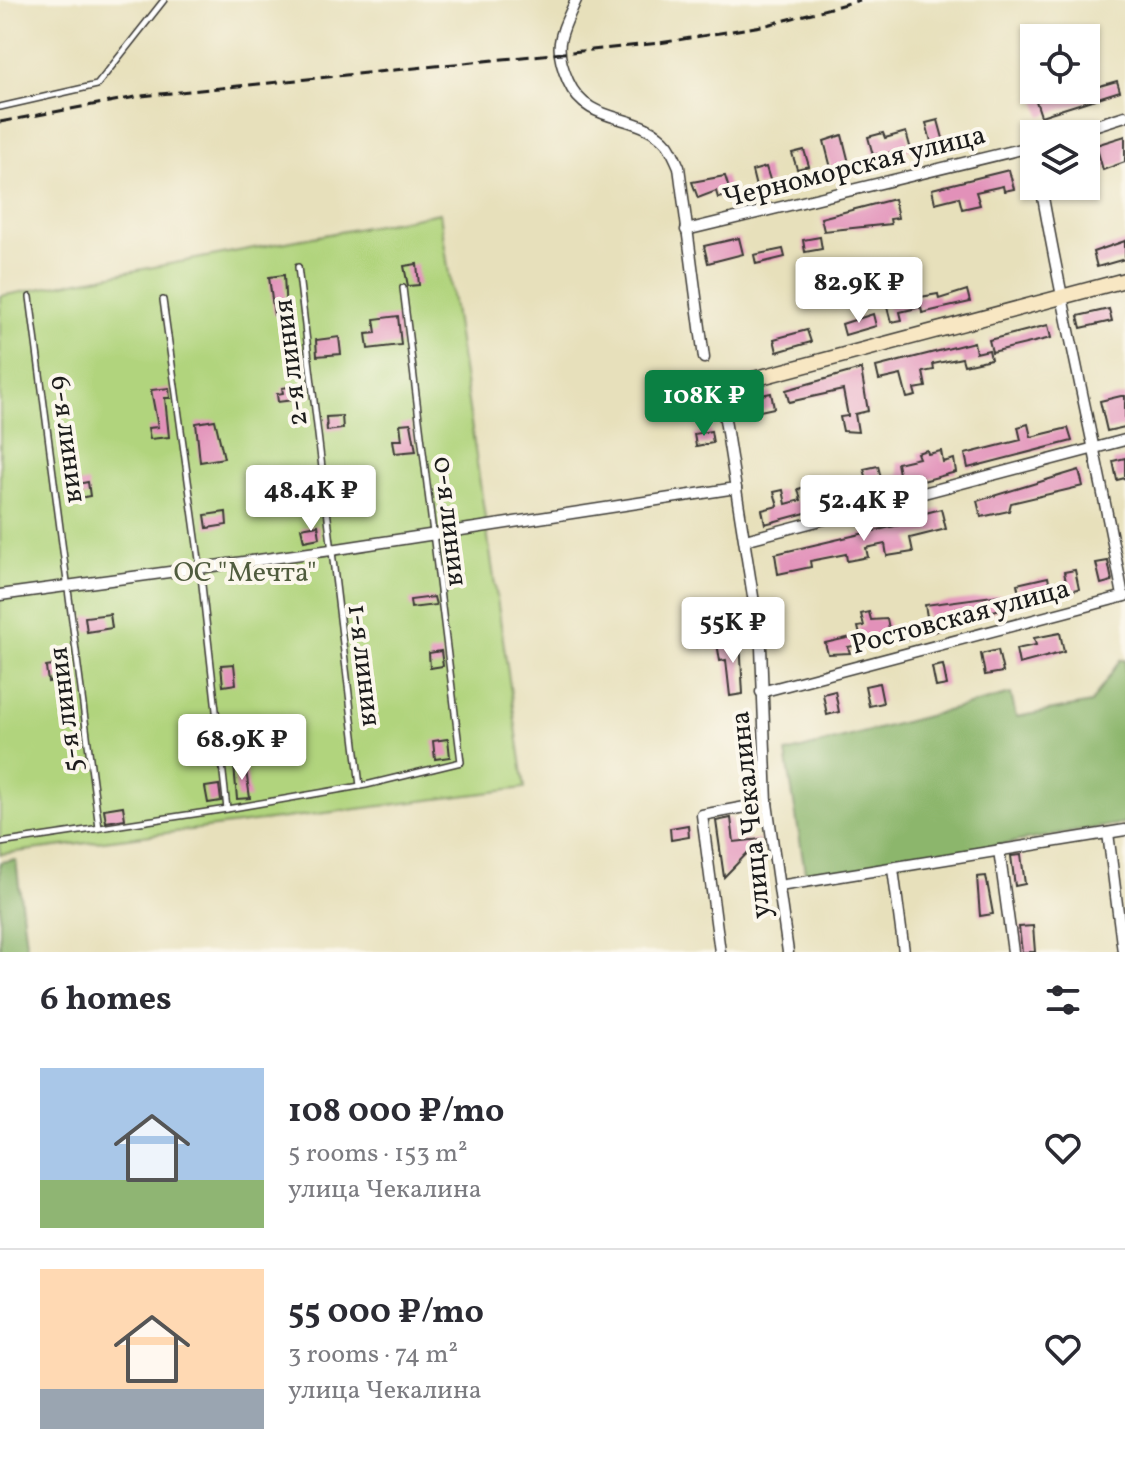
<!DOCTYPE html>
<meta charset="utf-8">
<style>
:root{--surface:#fff;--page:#f2f2f3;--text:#2b2b33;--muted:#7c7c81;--line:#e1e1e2;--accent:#0b8043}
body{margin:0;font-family:Vollkorn,serif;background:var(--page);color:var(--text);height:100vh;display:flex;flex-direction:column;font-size:30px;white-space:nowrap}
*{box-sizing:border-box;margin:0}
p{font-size:26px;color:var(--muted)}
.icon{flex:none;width:44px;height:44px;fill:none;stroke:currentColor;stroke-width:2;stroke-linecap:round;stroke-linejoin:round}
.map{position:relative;height:952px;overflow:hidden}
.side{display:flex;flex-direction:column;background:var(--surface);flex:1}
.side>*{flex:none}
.tools{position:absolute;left:1020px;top:24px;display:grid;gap:16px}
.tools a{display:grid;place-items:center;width:80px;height:80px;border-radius:0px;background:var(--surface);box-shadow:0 2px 6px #0004;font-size:40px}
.price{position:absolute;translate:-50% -68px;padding:0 18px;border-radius:8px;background:#fff;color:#222;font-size:26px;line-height:52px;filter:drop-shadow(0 2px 4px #0008)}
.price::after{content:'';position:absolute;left:50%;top:48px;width:24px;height:18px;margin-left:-12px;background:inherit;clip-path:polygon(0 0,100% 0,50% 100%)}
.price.on{background:var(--accent);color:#fff}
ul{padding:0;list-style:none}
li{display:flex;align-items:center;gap:24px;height:200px;padding:0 40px}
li+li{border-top:2px solid var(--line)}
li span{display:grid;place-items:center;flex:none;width:224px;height:160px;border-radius:0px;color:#555}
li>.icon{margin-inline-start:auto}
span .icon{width:96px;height:96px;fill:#fffc;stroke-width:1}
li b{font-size:34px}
h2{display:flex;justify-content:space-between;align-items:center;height:96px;padding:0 40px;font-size:34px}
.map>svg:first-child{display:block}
</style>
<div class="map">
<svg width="1125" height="952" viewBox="0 0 1125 952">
<rect width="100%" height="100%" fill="#fbf7ec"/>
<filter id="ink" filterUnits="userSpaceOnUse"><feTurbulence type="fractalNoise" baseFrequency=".0125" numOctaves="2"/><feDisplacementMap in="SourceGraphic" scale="16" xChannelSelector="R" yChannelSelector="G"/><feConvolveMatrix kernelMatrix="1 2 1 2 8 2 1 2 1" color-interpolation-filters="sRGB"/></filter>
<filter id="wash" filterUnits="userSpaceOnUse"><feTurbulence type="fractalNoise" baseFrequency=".006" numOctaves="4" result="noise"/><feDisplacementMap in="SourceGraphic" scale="32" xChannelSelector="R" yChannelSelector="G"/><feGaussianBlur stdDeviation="1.8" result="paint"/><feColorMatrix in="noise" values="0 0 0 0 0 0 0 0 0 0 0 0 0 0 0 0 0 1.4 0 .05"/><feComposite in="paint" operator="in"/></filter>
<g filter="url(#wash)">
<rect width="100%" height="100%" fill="#e7e0bb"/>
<path fill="#b1d47d" stroke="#66784c" stroke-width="2" d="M440 213 525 788 0 854V296Z"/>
<g fill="#8cb66c" stroke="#546944" stroke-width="2">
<path d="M1120 660H1125V823L806 878 786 753 1011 694 1016 717 1091 703Z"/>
<path d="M16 860 27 952H0V862Z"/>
</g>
<g id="blocks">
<g fill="#e291b9">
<path d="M1117 81 1120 91 1041 116 1036 101 1086 90V85L1095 83 1096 87Z"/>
<path d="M938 120 944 142 932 145 926 123Z"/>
<path d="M906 132 911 150 873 155 868 137 883 133 885 138Z"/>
<path d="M842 135 849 163 831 168 824 141Z"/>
<path d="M1125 136V162L1103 170 1096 145Z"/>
<path d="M804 150 809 166 797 169 792 153Z"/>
<path d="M766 167 771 183 756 187 752 171Z"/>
<path d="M1009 170 1014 189 1004 191 1003 186 976 192 980 205 962 209 959 197 935 203 932 189Z"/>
<path d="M725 176 731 195 718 198 716 191 698 198 692 182Z"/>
<path d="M894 199 898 218 890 219 891 224 824 231 821 218Z"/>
<path d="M820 237 822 249 805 252 803 240Z"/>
<path d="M739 238 743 254 708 263 704 246Z"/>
<path d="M1125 241V259L1097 267 1093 252Z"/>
<path d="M783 249 785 257 756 264 754 255Z"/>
<path d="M417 264 419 285 408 286 404 266Z"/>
<path d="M284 275 286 313 274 315 269 277Z"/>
<path d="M967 290 970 302 922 313 921 307 900 312 902 320 891 322 887 307 915 298 938 294 939 299Z"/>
<path d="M1109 309 1112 321 1081 328 1078 316Z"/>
<path d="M873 314 876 326 845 335 842 324Z"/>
<path d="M398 316 401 345 368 349 366 334 376 333 374 319Z"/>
<path d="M1048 325 1051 338 992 352 989 340Z"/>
<path d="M807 330 811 342 777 352 774 339Z"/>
<path d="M339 337 341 354 317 356 316 340Z"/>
<path d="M974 342 976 353 989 350 991 359 964 365 962 358 933 364 934 370 923 372 926 387 914 389 916 396 907 398 901 375 879 380 876 367Z"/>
<path d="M861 369 868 411 855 414 858 432 843 431 840 417 848 416 843 390 789 402 786 390Z"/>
<path d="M295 386 293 400 278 402 277 394 283 393 282 388Z"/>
<path d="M169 388 170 398H165L169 437 150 439 148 428 158 427 151 390Z"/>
<path d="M771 393 774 408 742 415 738 400Z"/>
<path d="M1121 396H1125V427L1107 431 1100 401Z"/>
<path d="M342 416 343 429 327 431 326 417Z"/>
<path d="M215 420 224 458 200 462 196 423Z"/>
<path d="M411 423 416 451 395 453 393 440H402L400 424Z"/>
<path d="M1028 424 1031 437 1068 428 1072 441 968 468 965 454 1021 440 1018 427Z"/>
<path d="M711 431 713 443 696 446 694 434Z"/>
<path d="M927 450 928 454 941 451 943 462 954 459 956 472 765 524 762 510 778 506 774 492 783 490 786 504 801 500 798 489 828 481 830 491 868 483 864 469 878 466 881 478 899 474 897 463 919 458 917 453Z"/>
<path d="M1125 458V478L1117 480 1113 461Z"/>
<path d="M1079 470 1083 486 1011 503 1009 511 981 517 977 501Z"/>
<path d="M304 479 305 493 285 495 283 481Z"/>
<path d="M88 482 90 496 74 499 72 485Z"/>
<path d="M941 509 946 529 910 538 913 552 887 556 885 544 866 548 868 557 847 561 846 554 810 561 811 567 778 574 775 554 912 522 910 517Z"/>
<path d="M226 512 227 525 207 528 205 515Z"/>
<path d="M318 525 320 538 304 541 301 528Z"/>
<path d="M1108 561 1112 581 1101 584 1096 563Z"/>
<path d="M1075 570 1079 589 1068 591 1064 572Z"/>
<path d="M1048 577 1052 597 1021 603 1017 584Z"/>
<path d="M1000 595 1003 608 974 617 973 612 947 617 938 621 940 630 907 639 905 627 928 622 925 605Z"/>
<path d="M434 597 436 605 411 608 410 600Z"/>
<path d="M869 612 871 620 887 619 891 638 848 647 850 653 828 654 825 643 860 635 858 627 864 626 861 614Z"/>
<path d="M110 614 112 628 87 632 85 617Z"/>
<path d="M1060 633 1064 652 1019 664 1016 649 1036 645 1034 638Z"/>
<path d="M740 640 743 694 730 696 726 660 720 661 717 643Z"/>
<path d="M998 650 1003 672 985 675 981 654Z"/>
<path d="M441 651 443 666 430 668 429 653Z"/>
<path d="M65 664 66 679 48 682 46 667Z"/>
<path d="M234 664 236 684 223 686 221 665Z"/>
<path d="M943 665 947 685 936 687 932 667Z"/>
<path d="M879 683 883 703 869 706 865 686Z"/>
<path d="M835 691 839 712 827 715 823 694Z"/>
<path d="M448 739 450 757 435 759 433 741Z"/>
<path d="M245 763 250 798 237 799 234 765Z"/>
<path d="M219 785 221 801 208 803 205 787Z"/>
<path d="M123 806 125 819 106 822 104 809Z"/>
<path d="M731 818 734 842 761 839 724 877 716 821Z"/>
<path d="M688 825 689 837 671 840 670 828Z"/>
<path d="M1021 855 1025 884 1015 886 1011 856Z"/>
<path d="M986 876 993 914 980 916 977 877Z"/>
<path d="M1033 926 1035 952H1022L1019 927Z"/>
</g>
</g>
</g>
<g filter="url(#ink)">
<use href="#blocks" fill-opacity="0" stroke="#3a3934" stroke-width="2"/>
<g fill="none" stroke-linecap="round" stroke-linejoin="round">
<g stroke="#3a3934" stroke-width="8">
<g id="lane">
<path d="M0 107 97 85 164 0"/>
<path d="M298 267 360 786"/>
<path d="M30 297 99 828"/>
<path d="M163 300 200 567 227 809"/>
<path d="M0 843 227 809 366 785 461 762 403 288"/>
</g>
</g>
<g stroke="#3a3934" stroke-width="13">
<g id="street">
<path d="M576 0C561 34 552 45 568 81 588 128 640 110 668 145 672 151 676 160 679 167L704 358"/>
<path d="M1068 134 1125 116"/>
<path d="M1041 186C1065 324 1098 459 1123 596"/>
<path d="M686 230 1034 146"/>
<path d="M720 388 761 647 767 803 788 952"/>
<path d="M745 540 1125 440"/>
<path d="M0 595 331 550 736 488"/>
<path d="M761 692 1125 596"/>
<path d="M1108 833 1123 952"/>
<path d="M999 850 1013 952"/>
<path d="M893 869 904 952"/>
<path d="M779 886 1125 830"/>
<path d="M720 952 702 815 767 803"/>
</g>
</g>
<g stroke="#3a3934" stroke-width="17">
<path id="secondary" d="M720 388 1125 280"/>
</g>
<use href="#lane" stroke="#fff" stroke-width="5"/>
<use href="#street" stroke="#fff" stroke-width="10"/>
<use href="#secondary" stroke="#f8e7c3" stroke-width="14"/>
<path stroke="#1c1c1c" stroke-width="3" stroke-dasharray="12 6" stroke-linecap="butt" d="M0 122 141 96 660 43 767 25 860 0"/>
</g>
</g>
<g text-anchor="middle" stroke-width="8" stroke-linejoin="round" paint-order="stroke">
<g font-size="28" fill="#1c1c1c" stroke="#fbf7ec">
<text transform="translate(854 165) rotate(-14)" y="10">Черноморская улица</text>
<text transform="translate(289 363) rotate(-97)" y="10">2-я линия</text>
<text transform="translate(70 439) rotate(82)" y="10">6-я линия</text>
<text transform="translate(452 521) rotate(83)" y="10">0-я линия</text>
<text transform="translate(960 615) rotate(-15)" y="10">Ростовская улица</text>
<text transform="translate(366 665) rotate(83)" y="10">1-я линия</text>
<text transform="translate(64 710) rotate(-97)" y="10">5-я линия</text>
<text transform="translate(749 815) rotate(-96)" y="10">улица Чекалина</text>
</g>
<g font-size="28" fill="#505c3e" stroke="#fbf7ec">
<text x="245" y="581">ОС "Мечта"</text>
</g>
</g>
</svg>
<div class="tools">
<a><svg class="icon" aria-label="locate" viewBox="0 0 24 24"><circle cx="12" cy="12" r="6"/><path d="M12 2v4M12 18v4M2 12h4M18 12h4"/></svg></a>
<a><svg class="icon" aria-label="layers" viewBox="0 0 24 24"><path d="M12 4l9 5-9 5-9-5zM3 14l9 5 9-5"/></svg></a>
</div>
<b class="price" style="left:859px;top:325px">82.9K ₽</b>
<b class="price on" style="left:704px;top:438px">108K ₽</b>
<b class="price" style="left:311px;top:533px">48.4K ₽</b>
<b class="price" style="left:864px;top:543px">52.4K ₽</b>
<b class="price" style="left:733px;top:665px">55K ₽</b>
<b class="price" style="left:242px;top:782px">68.9K ₽</b>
</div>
<section class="side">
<h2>6 homes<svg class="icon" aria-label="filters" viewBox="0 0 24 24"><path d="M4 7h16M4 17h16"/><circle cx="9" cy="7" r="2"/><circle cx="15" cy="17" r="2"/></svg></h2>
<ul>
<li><span style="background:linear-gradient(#a9c7e8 70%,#8fb573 0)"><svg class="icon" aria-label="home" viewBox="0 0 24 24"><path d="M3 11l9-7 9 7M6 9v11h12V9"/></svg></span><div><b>108 000 ₽/mo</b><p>5 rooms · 153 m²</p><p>улица Чекалина</p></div><svg class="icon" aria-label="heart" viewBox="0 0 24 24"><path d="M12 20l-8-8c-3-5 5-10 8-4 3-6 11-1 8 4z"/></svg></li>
<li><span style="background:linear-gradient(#ffd9b3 75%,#9aa5b1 0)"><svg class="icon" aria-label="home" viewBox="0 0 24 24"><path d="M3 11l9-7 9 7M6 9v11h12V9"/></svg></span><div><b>55 000 ₽/mo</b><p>3 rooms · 74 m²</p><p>улица Чекалина</p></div><svg class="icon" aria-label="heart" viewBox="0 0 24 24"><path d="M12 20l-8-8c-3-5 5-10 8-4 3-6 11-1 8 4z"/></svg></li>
</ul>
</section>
